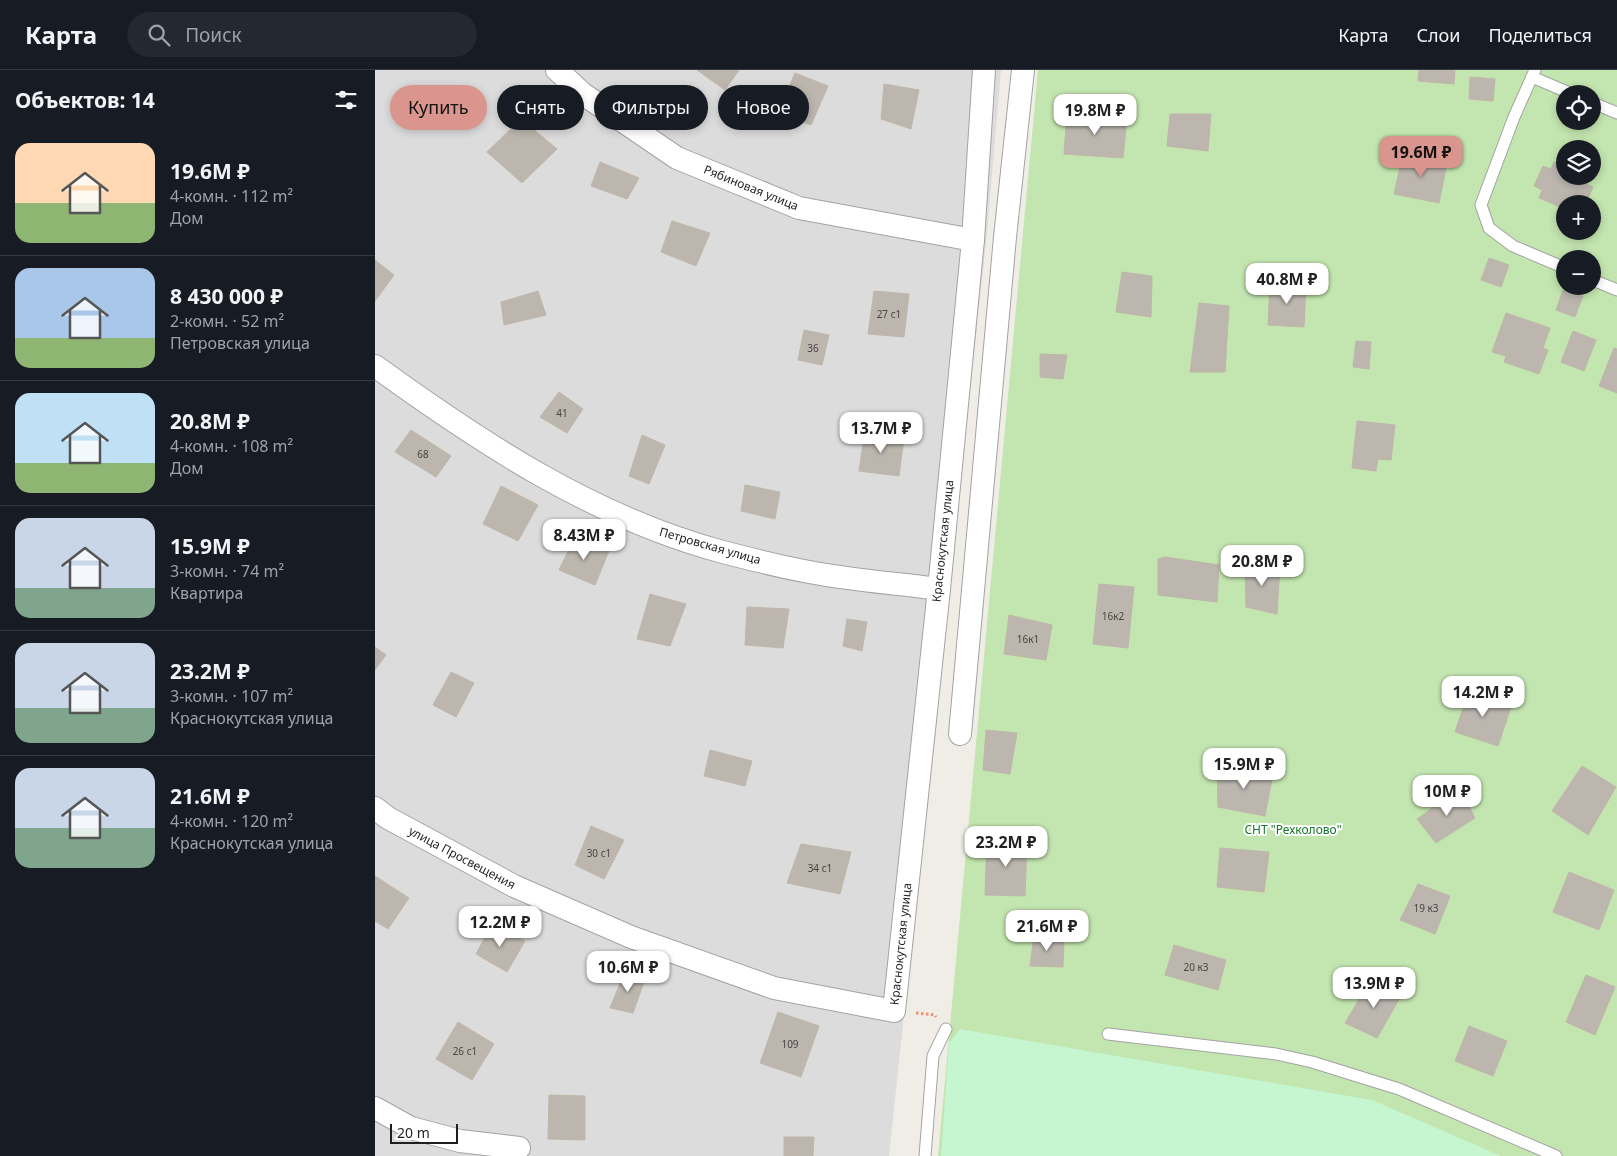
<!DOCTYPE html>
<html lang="ru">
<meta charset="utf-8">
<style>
:root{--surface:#171b24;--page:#242831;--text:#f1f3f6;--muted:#9ea1a6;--line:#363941;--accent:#da968e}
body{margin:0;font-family:"Noto Sans",sans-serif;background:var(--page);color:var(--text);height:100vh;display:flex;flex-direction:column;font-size:19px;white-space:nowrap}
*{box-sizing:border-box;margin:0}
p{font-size:16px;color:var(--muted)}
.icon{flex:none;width:28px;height:28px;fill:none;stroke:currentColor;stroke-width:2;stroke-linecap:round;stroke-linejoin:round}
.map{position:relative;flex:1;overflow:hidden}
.details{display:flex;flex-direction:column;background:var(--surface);width:375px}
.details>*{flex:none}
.hud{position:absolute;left:15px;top:15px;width:475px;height:45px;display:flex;gap:10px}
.fabs{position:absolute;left:1181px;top:15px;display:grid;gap:10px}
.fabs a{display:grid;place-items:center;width:45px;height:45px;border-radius:50%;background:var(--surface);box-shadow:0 2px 8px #0003;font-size:25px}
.scale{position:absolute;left:15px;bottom:12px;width:68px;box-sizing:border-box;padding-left:5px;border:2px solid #1f1f1f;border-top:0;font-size:14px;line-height:18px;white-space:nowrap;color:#1f1f1f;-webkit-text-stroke:4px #fff;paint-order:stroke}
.price{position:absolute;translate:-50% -42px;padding:0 11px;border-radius:10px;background:#fff;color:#222;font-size:16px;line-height:32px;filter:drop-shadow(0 1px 2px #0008)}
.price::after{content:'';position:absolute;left:50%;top:30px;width:15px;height:11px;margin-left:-8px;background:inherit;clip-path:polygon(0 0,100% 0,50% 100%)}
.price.on{background:var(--accent);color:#111}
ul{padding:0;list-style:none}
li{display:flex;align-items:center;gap:15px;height:125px;padding:0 15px}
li+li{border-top:1px solid var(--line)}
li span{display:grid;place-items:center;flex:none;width:140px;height:100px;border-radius:15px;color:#555}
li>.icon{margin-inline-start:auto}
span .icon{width:60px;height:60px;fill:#fffc;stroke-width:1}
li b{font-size:21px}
h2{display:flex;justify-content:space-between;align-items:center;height:60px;padding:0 15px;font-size:21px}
.pill{padding:0 18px;border-radius:22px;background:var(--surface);box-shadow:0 2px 8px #0003;font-size:18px;line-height:45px}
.pill.on{background:var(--accent);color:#111}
header{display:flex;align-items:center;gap:30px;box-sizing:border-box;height:70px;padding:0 25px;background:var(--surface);border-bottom:1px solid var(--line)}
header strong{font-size:24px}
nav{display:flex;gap:28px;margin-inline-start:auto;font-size:18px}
.search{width:350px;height:45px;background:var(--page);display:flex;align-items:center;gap:12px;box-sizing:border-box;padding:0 18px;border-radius:28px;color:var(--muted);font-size:19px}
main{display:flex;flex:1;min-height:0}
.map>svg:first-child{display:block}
</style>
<header>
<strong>Карта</strong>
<div class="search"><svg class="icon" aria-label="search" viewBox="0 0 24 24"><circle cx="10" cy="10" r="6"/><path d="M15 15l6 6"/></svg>Поиск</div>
<nav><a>Карта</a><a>Слои</a><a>Поделиться</a></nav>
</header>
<main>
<section class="details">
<h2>Объектов: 14<svg class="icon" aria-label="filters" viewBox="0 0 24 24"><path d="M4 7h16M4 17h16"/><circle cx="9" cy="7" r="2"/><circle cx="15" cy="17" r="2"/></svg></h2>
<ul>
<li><span style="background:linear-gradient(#ffd9b3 60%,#8fb573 0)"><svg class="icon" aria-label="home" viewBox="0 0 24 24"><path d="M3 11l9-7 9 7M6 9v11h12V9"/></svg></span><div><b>19.6M ₽</b><p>4-комн. · 112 m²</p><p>Дом</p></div></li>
<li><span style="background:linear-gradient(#a9c7e8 70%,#8fb573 0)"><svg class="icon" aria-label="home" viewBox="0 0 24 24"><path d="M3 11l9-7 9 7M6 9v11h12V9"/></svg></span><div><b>8 430 000 ₽</b><p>2-комн. · 52 m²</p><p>Петровская улица</p></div></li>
<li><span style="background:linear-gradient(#bfe0f5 70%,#8fb573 0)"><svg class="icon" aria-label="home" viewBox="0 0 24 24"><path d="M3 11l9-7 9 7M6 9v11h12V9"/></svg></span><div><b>20.8M ₽</b><p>4-комн. · 108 m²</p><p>Дом</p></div></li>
<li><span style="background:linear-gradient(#c9d6e8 70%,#7fa58c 0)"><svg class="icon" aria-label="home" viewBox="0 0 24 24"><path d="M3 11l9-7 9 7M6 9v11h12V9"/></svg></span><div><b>15.9M ₽</b><p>3-комн. · 74 m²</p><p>Квартира</p></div></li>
<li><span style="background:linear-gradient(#c9d6e8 65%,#7fa58c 0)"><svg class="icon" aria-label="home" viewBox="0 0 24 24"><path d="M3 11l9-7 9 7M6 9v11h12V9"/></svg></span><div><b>23.2M ₽</b><p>3-комн. · 107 m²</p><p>Краснокутская улица</p></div></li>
<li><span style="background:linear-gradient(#c9d6e8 60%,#7fa58c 0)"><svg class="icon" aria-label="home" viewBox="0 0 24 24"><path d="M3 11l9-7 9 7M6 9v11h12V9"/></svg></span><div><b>21.6M ₽</b><p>4-комн. · 120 m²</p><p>Краснокутская улица</p></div></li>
</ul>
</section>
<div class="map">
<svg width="1242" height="1086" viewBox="0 0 1242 1086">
<rect width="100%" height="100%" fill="#efede6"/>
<path fill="#dddcdc" d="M0 0H626L612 162 514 1086H0Z"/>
<path fill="#c3e5af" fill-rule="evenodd" d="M663 0H1242V1086H563ZM1190 24H1218V51H1190ZM1190 79H1218V106H1190ZM1190 134H1218V161H1190ZM1190 189H1218V216H1190Z"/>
<path fill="#c6f6d0" d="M585 959 997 1030 1126 1086H566L574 973Z"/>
<g fill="#bcb6af" stroke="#bfb6a9">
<path d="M322 0H364L350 20Z"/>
<path d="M1044 0H1080L1079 14 1043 11Z"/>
<path d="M420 3 453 16 436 55 412 47 416 37 407 34Z"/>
<path d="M1095 7 1120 9 1118 31 1094 29Z"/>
<path d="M509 14 544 20 536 59 506 49Z"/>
<path d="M692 43 752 48 748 88 689 84Z"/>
<path d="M795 44H836L833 81 792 76Z"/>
<path d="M146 49 182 79 147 113 112 82Z"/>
<path d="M1028 83 1072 93 1064 133 1019 124Z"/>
<path d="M225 92 264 108 252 129 216 116Z"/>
<path d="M1179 92 1190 97V106H1212L1209 113 1218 117 1211 134H1190V139L1164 128 1167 120 1159 116 1168 96 1176 99Z"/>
<path d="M297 151 335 163 321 196 286 182Z"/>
<path d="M1114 188 1134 195 1126 217 1106 210Z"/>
<path d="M0 190 19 205 0 231Z"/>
<path d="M747 202 777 206 776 247 741 242Z"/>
<path d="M895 214 931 215 929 257 893 255Z"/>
<path d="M1188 220 1208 226 1200 247 1181 240Z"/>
<path d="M163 221 171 245 129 255 126 232Z"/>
<path d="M499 221 534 224 529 267 493 264Z"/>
<path d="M824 233 854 236 850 302H815Z"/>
<path d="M1131 243 1175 258 1168 278 1173 280 1164 304 1129 292 1131 286 1117 282Z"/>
<path d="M429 260 454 265 447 295 423 290Z"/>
<path d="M1198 261 1221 270 1209 301 1186 292Z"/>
<path d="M981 271 996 272 994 299 978 297Z"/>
<path d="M1239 278 1242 279V323L1224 316Z"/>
<path d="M665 284 692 285 688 309 665 307Z"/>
<path d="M184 322 208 339 192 363 165 347Z"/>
<path d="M982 351 1020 355 1016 390 1003 389 1001 401 977 398Z"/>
<path d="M36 360 76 386 61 407 20 382Z"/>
<path d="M490 360 529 368 524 406 484 401Z"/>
<path d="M267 365 290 375 274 414 254 406Z"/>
<path d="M370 415 405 422 400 449 366 441Z"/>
<path d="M126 416 163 435 143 471 108 454Z"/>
<path d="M200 467 234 481 220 515 184 500Z"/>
<path d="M790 487 844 495 842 532 783 525V489Z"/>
<path d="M883 493 905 496 902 544 871 537 870 495Z"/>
<path d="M724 514 759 517 753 578 718 574Z"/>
<path d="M275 524 311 534 295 576 262 569Z"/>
<path d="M372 537 414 539 408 578 370 575Z"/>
<path d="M634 545 677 555 671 590 629 584Z"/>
<path d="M472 549 492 552 487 581 468 576Z"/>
<path d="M0 577 11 585 0 600Z"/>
<path d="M76 602 99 613 81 647 58 635Z"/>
<path d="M1094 620 1137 634 1123 676 1080 662Z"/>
<path d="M611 660 642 663 635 704 608 700Z"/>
<path d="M335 680 377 691 370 716 329 706Z"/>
<path d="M1207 696 1241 717 1213 765 1177 741Z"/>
<path d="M842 697 898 704 890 746 843 737Z"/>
<path d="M1085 718 1100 748 1061 773 1042 749Z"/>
<path d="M216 756 249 770 229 809 200 795Z"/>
<path d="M612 770 652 772 650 826 610 825Z"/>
<path d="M426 774 476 782 465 824 412 813Z"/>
<path d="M845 778 894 782 889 822 842 817Z"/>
<path d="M1194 802 1239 820 1224 860 1178 842Z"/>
<path d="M0 806 34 828 13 859 0 851Z"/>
<path d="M1043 814 1075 826 1060 864 1025 850Z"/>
<path d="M117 854 150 871 132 902 101 884Z"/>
<path d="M659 865 689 869 688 897 655 896Z"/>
<path d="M799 875 851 890 843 920 790 905Z"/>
<path d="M250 901 270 909 258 943 235 938Z"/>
<path d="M1211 905 1240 917 1220 965 1191 952Z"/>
<path d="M996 909 1027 924 1002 968 970 953Z"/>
<path d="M403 942 444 956 426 1007 385 993Z"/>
<path d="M83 952 119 974 97 1010 61 989Z"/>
<path d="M1094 956 1132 971 1118 1006 1080 991Z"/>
<path d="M174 1025 210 1026V1070L173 1069Z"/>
<path d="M409 1067H439L438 1086H409Z"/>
</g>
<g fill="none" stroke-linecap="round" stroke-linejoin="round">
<g stroke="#a3a3a3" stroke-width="13">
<g id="lane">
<path d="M1160 0 1139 47 1106 135 1114 158 1138 176 1190 198"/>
<path d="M1157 7 1197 24"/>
<path d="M1218 33 1242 43"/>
<path d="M1218 210 1242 220"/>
<path d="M733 964 901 984 937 992 1024 1019 1181 1086"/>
<path d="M550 1086 558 986 571 959"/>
</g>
</g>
<g stroke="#a3a3a3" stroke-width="24">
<g id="street">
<path d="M182 0 208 24 302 88 424 138 598 170"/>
<path d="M0 296C106 373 220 448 348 482 375 489 402 496 429 501 473 510 519 513 564 519"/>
<path d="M585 664 630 167 648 0"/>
<path d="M0 738 13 748 139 816 256 867 399 918 519 941 564 519 598 170 609 0"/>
<path d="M0 1038 36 1058 85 1071 144 1078"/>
</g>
</g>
<path stroke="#f09275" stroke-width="3" stroke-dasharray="2.5 2.5" stroke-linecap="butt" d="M541 943 560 945 561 947"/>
<use href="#lane" stroke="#fff" stroke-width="11"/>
<use href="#street" stroke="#fff" stroke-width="22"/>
</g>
<g text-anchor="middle" stroke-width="4" stroke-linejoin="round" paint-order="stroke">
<g font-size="10" fill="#464543">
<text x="514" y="248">27 с1</text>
<text x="438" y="282">36</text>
<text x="187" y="347">41</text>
<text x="48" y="388">68</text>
<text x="738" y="550">16к2</text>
<text x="653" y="573">16к1</text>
<text x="224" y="787">30 с1</text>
<text x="445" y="802">34 с1</text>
<text x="1051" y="842">19 к3</text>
<text x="821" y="901">20 к3</text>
<text x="415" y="978">109</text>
<text x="90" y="985">26 с1</text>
</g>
<g font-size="12" fill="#1f1f1f" stroke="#fff">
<text transform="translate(376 118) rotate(22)" y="4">Рябиновая улица</text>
<text transform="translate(568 471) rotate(-84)" y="4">Краснокутская улица</text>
<text transform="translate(335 476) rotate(16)" y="4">Петровская улица</text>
<text transform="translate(87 788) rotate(28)" y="4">улица Просвещения</text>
<text transform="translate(526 874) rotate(-84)" y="4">Краснокутская улица</text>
</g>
<g font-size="12" fill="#137628" stroke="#fff">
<text x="918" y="764">СНТ "Рехколово"</text>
</g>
</g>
</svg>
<div class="fabs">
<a><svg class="icon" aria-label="locate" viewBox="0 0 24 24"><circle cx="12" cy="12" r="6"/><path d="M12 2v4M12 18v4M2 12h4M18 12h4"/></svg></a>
<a><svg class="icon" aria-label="layers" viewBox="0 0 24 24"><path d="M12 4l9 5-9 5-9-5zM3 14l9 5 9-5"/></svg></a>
<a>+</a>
<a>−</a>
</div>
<div class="scale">20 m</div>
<b class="price" style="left:720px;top:66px">19.8M ₽</b>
<b class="price on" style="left:1046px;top:108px">19.6M ₽</b>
<b class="price" style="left:912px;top:235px">40.8M ₽</b>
<b class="price" style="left:506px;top:384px">13.7M ₽</b>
<b class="price" style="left:209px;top:491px">8.43M ₽</b>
<b class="price" style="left:887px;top:517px">20.8M ₽</b>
<b class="price" style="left:1108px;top:648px">14.2M ₽</b>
<b class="price" style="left:869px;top:720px">15.9M ₽</b>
<b class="price" style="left:1072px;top:747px">10M ₽</b>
<b class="price" style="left:631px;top:798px">23.2M ₽</b>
<b class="price" style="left:125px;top:878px">12.2M ₽</b>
<b class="price" style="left:672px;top:882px">21.6M ₽</b>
<b class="price" style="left:253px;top:923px">10.6M ₽</b>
<b class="price" style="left:999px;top:939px">13.9M ₽</b>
<div class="hud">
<a class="pill on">Купить</a>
<a class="pill">Снять</a>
<a class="pill">Фильтры</a>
<a class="pill">Новое</a>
</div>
</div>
</main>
